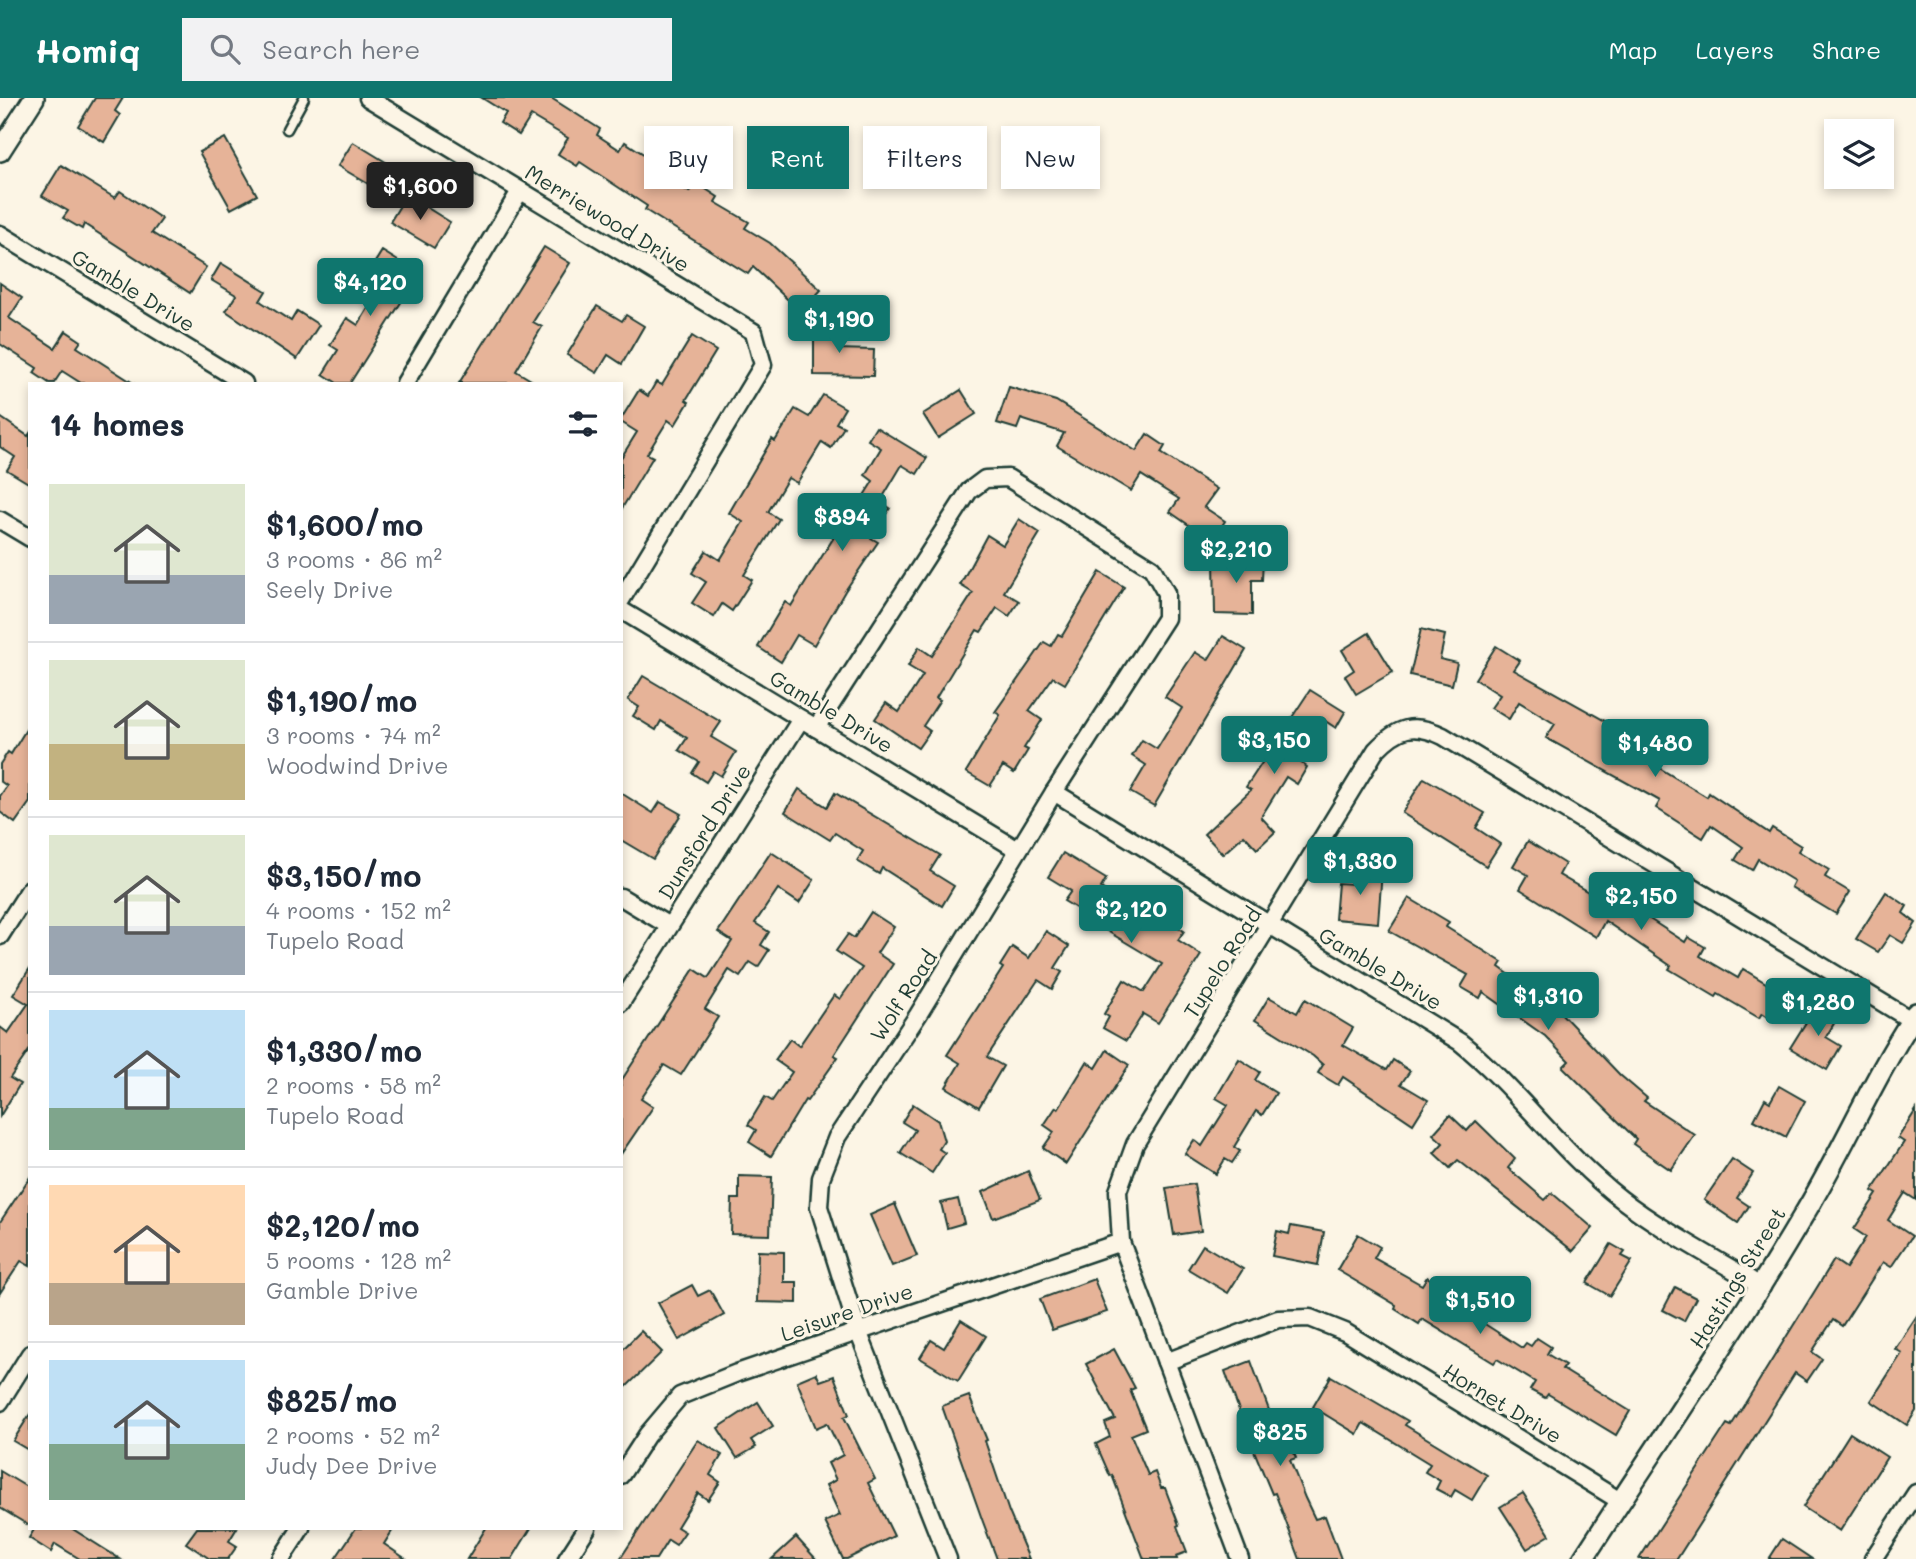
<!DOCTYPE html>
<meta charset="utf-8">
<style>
:root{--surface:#fff;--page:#f2f2f3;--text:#1f2937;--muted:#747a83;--line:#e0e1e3;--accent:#0f766e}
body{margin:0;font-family:Mali,sans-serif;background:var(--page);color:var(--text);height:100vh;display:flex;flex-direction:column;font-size:26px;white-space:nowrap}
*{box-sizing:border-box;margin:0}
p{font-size:23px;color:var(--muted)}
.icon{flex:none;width:38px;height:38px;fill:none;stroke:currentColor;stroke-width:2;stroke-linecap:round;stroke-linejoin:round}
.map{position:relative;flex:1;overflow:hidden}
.side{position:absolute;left:28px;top:284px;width:595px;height:1148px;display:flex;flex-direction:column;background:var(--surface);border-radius:0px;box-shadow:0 4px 10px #0003}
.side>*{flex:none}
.guide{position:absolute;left:644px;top:28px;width:665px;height:63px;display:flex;gap:14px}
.buttons{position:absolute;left:1824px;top:21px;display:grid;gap:14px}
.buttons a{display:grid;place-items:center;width:70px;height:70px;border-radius:0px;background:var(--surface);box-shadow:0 4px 10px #0003;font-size:35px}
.price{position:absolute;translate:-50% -60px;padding:0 16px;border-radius:7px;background:var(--accent);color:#fff;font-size:23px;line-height:46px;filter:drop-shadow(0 2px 4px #0008)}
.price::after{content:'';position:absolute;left:50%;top:42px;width:21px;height:16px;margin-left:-10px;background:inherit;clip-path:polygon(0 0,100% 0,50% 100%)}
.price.selected{background:#222;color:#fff}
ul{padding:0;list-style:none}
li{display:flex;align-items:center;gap:21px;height:175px;padding:0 21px}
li+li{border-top:2px solid var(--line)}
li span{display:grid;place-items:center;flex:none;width:196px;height:140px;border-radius:0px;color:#555}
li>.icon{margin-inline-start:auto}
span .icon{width:84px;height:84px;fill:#fffc;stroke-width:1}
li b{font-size:30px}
h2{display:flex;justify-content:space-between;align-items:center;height:84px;padding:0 21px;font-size:30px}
.tag{padding:0 24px;border-radius:0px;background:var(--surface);box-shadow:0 4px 10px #0003;font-size:24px;line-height:63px}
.tag.selected{background:var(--accent);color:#fff}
header{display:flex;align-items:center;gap:42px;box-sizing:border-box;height:98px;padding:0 35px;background:var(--accent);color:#fff}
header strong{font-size:33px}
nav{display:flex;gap:38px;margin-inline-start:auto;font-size:24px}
.search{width:490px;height:63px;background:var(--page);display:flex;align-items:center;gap:18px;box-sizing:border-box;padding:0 24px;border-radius:0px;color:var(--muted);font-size:26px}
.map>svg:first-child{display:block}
</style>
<header>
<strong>Homiq</strong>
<div class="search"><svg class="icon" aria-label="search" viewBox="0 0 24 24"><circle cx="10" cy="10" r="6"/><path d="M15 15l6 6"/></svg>Search here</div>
<nav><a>Map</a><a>Layers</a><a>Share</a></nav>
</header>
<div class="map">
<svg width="1916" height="1461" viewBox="0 0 1916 1461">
<rect width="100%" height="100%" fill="#fcf5e5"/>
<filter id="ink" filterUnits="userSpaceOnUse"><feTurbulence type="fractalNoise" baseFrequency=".0143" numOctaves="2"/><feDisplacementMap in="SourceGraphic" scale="14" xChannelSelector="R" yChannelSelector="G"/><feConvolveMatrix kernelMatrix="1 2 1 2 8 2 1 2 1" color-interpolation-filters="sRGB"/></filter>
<g filter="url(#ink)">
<g fill="#e6b398" stroke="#1f3d34" stroke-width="2">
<path d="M95 0H123L115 13 120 17 104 44 78 28Z"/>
<path d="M482 0H551L600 31 597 37 620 52 625 44 662 68 657 75 689 94 695 84 718 99 715 104 749 124 745 130 770 145 821 192 801 214 753 169 748 176 645 112 647 108 580 64 577 68 558 56 568 40 531 18 519 37 500 25 506 15Z"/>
<path d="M225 40 257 97 231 111 199 54Z"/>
<path d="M353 44 389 66 375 90 338 68Z"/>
<path d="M61 67 115 100 120 93 162 121 152 135 206 169 190 195 84 126 82 131 63 120 68 113 42 98Z"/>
<path d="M404 101 416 108 418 104 450 124 434 150 390 124Z"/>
<path d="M544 149 570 165 533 224 542 229 516 273 536 285H459Z"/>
<path d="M382 153 419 176 350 285H337L323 276 338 252 330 247 347 220 358 227 373 202 367 198 377 183 367 177Z"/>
<path d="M221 165 266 193 260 203 291 223 297 213 319 227 297 261 226 213 236 197 211 182Z"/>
<path d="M0 185 22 200 9 220 55 250 66 233 81 243 77 249 133 285H81L62 273 54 285H49L34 275 37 270 0 246Z"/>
<path d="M597 208 622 223 626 217 644 228 622 266 608 257 597 275 567 257Z"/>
<path d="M814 225 838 226V251L874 252 873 278 814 277Z"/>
<path d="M692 238 716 253 686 302 689 304 675 327 668 322 647 356 653 359 621 412V360L637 334 621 324V321L639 292 648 298 656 284 662 287Z"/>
<path d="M1009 289 1056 303 1136 353 1147 336 1165 348 1161 355 1217 391 1204 409 1225 423 1212 443 1170 414 1179 401 1141 377 1131 393 1057 348 1064 335 1021 321 1017 331 997 325Z"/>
<path d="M961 292 976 316 938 340 923 316Z"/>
<path d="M823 297 845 310 836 325 844 329 831 350 822 344 797 385 788 380 768 414 779 421 744 477 752 482 732 513 722 506 714 519 692 505 706 484 692 475 706 453 720 462 743 424 729 415 772 341 775 343 795 311 809 319Z"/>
<path d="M0 319 28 338 30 335V386L7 372 15 359 0 349Z"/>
<path d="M876 329 927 360 917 376 902 367 880 404 890 410 871 440 878 444 845 493 814 547 797 537 781 564 758 549 785 504 791 508 834 439 829 436 837 423 845 428 873 383 865 377 881 350 868 342Z"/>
<path d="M1019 421 1040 435 1004 494 1019 503 1009 518 997 510 981 534 977 532 936 600 940 602 923 628 930 633 918 650 875 621 886 605 899 614 923 577 908 568 919 549 932 558 973 495 960 487 987 437 1003 447Z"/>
<path d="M1214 461H1263L1262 482H1252V517L1215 516Z"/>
<path d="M1100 474 1124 489 1065 586 1053 579 1029 613 1042 622 1024 650 1028 652 1014 675 1003 668 990 688 966 674 1000 617 995 614 1044 544 1051 548 1058 536 1062 538Z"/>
<path d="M1421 531 1445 537 1440 561 1457 565 1452 587 1410 577Z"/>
<path d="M1369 535 1393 574 1356 596 1345 578 1354 572 1342 552Z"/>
<path d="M1223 538 1246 552 1154 708 1130 694 1146 667 1132 658 1142 642 1157 651 1182 610 1165 599 1195 554 1208 562Z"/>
<path d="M1496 548 1520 563 1514 572 1639 642 1633 654 1707 699 1709 695 1769 735 1772 730 1801 748 1798 753 1829 772 1825 779 1850 794 1836 816 1791 789 1794 783 1758 761 1752 772 1735 762 1743 749 1711 727 1703 740 1656 710 1660 703 1546 640 1555 626 1519 604 1509 621 1491 610 1500 597 1475 581Z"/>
<path d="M643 578 721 624 711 639 736 654 721 678 713 673 706 684 692 675 699 664 679 652 687 640 661 623 656 632 633 618 639 609 628 602Z"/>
<path d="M1310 592 1345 614 1336 630 1322 621 1297 662 1307 669 1297 686 1286 679 1261 719 1275 734 1257 751 1244 737 1223 756 1204 736 1251 692 1246 689Z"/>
<path d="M30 625V704L15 725 0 714V698L7 688 0 683V666L8 654 11 656Z"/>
<path d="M1424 680 1485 715 1476 730 1500 746 1486 768 1402 715Z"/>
<path d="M799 691 827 709 835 695 940 757 930 773 954 788 942 808 882 770 879 776 857 763 863 753 835 735 830 742 785 714Z"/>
<path d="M621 695 653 715 660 704 681 716 653 761 621 742Z"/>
<path d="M1528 743 1565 766 1559 777 1597 799 1604 787 1651 814 1648 820 1685 844 1688 839 1705 849 1700 858 1738 880 1743 871 1787 898 1773 922 1762 915 1759 920 1718 896 1716 899 1669 871 1671 868 1605 823 1596 839 1520 791 1528 777 1513 768Z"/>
<path d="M771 754 814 782 799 805 778 791 755 825 769 834 761 847 769 852 758 869 750 864 740 879 729 872 705 911 718 919 681 977 664 967 641 1001 653 1009 621 1056V983L694 871 708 880 732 843 718 834Z"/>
<path d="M1063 755 1106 781 1101 790 1137 813 1144 802 1162 812 1159 817 1184 833 1178 842 1201 857 1158 925 1143 916 1126 943 1103 930 1109 919 1104 916 1124 882 1144 894 1162 866 1092 824 1094 821 1064 803 1071 793 1048 779Z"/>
<path d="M1355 770 1382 773 1378 825 1335 821 1338 785 1354 786Z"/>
<path d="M1886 794 1907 808 1903 815 1916 825 1903 845 1890 837 1878 854 1856 841Z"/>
<path d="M1409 800 1449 824 1446 829 1502 864 1499 869 1558 912 1620 977 1647 1000 1644 1003 1695 1037 1671 1072 1633 1046 1636 1041 1563 969 1569 963 1545 938 1483 894 1480 900 1461 889 1468 877 1389 833Z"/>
<path d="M871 814 894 829 877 855 893 866 834 957 838 959 807 1003 805 1002 771 1058 749 1044 756 1032 748 1027 765 999 772 1003 792 974 775 962 790 941 799 948 834 897 840 901 862 870 836 853 848 836 854 840Z"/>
<path d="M1046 833 1069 848 1055 870 1062 874 1052 891 1038 882 987 959 1003 968 979 1009 946 989 960 965 947 957 1003 870 1000 868 1012 849 1029 860Z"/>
<path d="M30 870V951L10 980 20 986 0 1018V929L8 935 28 906 13 897Z"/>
<path d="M1269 899 1297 915 1305 901 1353 930 1343 947 1387 972 1393 962 1410 973 1401 986 1428 1002 1413 1026 1343 979 1338 987 1318 975 1323 967 1313 958 1255 922Z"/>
<path d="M1818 905 1839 917 1826 939 1841 948 1827 972 1790 950Z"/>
<path d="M1107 952 1129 967 1066 1066 1043 1050 1054 1034 1044 1027 1056 1009 1058 1011 1087 964 1096 970Z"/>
<path d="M1239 961 1260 974 1255 982 1276 995 1262 1017 1256 1013 1234 1049 1240 1053 1232 1065 1225 1061 1216 1076 1185 1056 1194 1042 1202 1048 1228 1007 1216 1000Z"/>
<path d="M1779 988 1805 1003 1786 1039 1754 1022 1765 1001 1770 1004Z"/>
<path d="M913 1006 938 1023 944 1043 939 1051 945 1055 932 1075 900 1055 915 1032 902 1024Z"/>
<path d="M1916 1012V1102L1905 1095 1888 1122 1912 1138 1891 1169 1883 1164 1842 1228 1833 1222 1812 1254 1822 1261 1807 1283 1795 1275 1677 1461H1639L1727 1326 1731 1328 1834 1162 1846 1170 1866 1139 1854 1131 1877 1096 1872 1093 1904 1044 1898 1040Z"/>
<path d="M1450 1017 1467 1033 1476 1023 1515 1061 1508 1070 1545 1102 1552 1095 1593 1130 1573 1153 1458 1062 1450 1070 1434 1055 1443 1045 1433 1036Z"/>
<path d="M1732 1061 1753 1075 1737 1100 1749 1108 1738 1125 1704 1102Z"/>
<path d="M1028 1073 1040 1102 993 1120 983 1094Z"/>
<path d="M739 1078 772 1079 770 1137 731 1136 732 1101H739Z"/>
<path d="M30 1079V1168L21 1163 0 1195V1124Z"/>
<path d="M1194 1086 1201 1133 1174 1137 1166 1090Z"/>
<path d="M958 1101 964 1125 947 1130 941 1105Z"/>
<path d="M895 1106 917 1158 892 1168 870 1117Z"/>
<path d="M1291 1128 1324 1134 1318 1167 1272 1158 1277 1133 1289 1136Z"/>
<path d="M1358 1136 1380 1149 1374 1160 1422 1187 1427 1179 1439 1187 1433 1198 1461 1215 1463 1212 1522 1250 1526 1245 1531 1248 1537 1240 1551 1249 1547 1256 1565 1267 1562 1271 1630 1313 1616 1337 1548 1296 1545 1300 1530 1292 1535 1284 1497 1261 1494 1265 1422 1221 1419 1226 1395 1211 1396 1207 1337 1172Z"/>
<path d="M1611 1146 1625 1154 1622 1158 1632 1163 1610 1198 1587 1185Z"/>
<path d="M1203 1147 1243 1171 1228 1195 1188 1171Z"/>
<path d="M758 1153 784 1154V1184H797V1205L757 1204Z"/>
<path d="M1094 1181 1107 1214 1052 1232 1040 1201Z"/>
<path d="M692 1187 698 1198 710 1192 724 1217 679 1242 658 1205Z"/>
<path d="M1675 1189 1696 1200 1684 1223 1663 1212Z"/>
<path d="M1916 1219V1313L1907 1327 1871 1303 1902 1255 1895 1251Z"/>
<path d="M961 1222 986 1238 958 1283 920 1260 931 1242 944 1250Z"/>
<path d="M641 1233 662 1254 621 1294V1253Z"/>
<path d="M1114 1251 1135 1290 1130 1292 1146 1331 1131 1337 1148 1377 1155 1374 1161 1390H1165L1179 1427 1177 1428 1187 1454 1176 1458 1177 1461H1144L1112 1377 1110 1378 1096 1346 1110 1339 1105 1325 1115 1321 1086 1266Z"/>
<path d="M1251 1263 1281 1345 1289 1342 1296 1360 1290 1362 1305 1400 1315 1421 1325 1418 1341 1461H1300L1275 1395 1272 1396 1250 1343 1225 1273Z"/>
<path d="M816 1275 820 1283 834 1278 849 1317 844 1319 875 1381 868 1385 894 1438 847 1461H843L825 1424 840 1417 826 1387 836 1382 828 1365 843 1357 827 1325 816 1330 797 1283Z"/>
<path d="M1331 1278 1408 1323 1405 1327 1487 1377 1472 1402 1455 1392 1451 1399 1436 1391 1440 1383 1425 1374 1430 1366 1363 1325 1357 1336 1313 1309Z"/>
<path d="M969 1298 987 1342 985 1343 1009 1414 1029 1461H997L983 1424 942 1308Z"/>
<path d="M758 1304 773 1328 751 1342 756 1349 737 1360 718 1330Z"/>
<path d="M30 1316V1353L13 1343Z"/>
<path d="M1850 1335 1887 1359 1840 1433 1803 1409Z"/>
<path d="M698 1342 722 1357 710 1377 720 1384 708 1402 698 1395 677 1429 685 1434 676 1447 668 1442 656 1461H620Z"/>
<path d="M0 1373 30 1391V1428L0 1410Z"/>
<path d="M1523 1395 1550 1437 1527 1451 1500 1409Z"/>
<path d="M35 1430H71L120 1461H80L55 1446 51 1454 29 1440Z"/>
<path d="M197 1430H237L229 1443 237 1448 228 1461H210L186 1445Z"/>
<path d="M356 1430H394L384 1446 406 1461H335Z"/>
<path d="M486 1430H531L512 1461H467Z"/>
<path d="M796 1439 816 1461H772Z"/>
<path d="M1782 1441 1812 1461H1769Z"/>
</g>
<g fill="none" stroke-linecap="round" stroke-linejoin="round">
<g stroke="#1f3d34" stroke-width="13">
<path id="service" d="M287 31 304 0"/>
</g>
<g stroke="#1f3d34" stroke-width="21">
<g id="minor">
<path d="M368 0 754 234 763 267 621 502"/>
<path d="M0 136 244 285"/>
<path d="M405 285 520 93"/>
<path d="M0 422 30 440"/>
<path d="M621 512 1018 752"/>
<path d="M816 630 969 393 985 381 1008 380 1152 470 1166 495V520L1054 694 918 917 837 1039 821 1080 819 1109 858 1233 948 1461"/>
<path d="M1054 694 1460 944C1518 991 1561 1055 1621 1101 1664 1134 1715 1160 1762 1189"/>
<path d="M621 799 669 828"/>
<path d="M0 838 30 791"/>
<path d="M621 905 801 621"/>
<path d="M1166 1264 1278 1221 1310 1220 1345 1234 1620 1403"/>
<path d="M0 1304 30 1256"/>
<path d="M621 1377 647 1337 680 1298 737 1275 1121 1144"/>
<path d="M281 1461 301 1430"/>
<path d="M567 1461 587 1430"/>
<path d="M1240 1461 1121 1144 1118 1093 1135 1046 1376 652C1398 629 1413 624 1443 638L1911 922"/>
<path d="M1873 1461 1916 1395"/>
</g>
</g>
<g stroke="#1f3d34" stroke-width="24">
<g id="tertiary">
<path d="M0 53 34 0"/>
<path d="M1583 1461C1657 1347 1734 1235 1803 1118 1843 1052 1873 980 1916 915"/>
</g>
</g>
<use href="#service" stroke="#fcf5e5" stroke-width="8"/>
<use href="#minor" stroke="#fcf5e5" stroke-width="16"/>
<use href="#tertiary" stroke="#fcf5e5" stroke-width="19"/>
</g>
</g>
<g text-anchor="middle" stroke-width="6" stroke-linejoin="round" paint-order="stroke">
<g font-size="21" fill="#1f3d34" stroke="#fcf5e5">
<text transform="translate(607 121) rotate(31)" y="7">Merriewood Drive</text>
<text transform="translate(133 193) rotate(31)" y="7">Gamble Drive</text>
<text transform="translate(831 614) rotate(31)" y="7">Gamble Drive</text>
<text transform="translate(705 734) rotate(-58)" y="7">Dunsford Drive</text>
<text transform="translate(1223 865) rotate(-58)" y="7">Tupelo Road</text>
<text transform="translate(1380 871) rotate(31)" y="7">Gamble Drive</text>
<text transform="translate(904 898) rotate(-57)" y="7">Wolf Road</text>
<text transform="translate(1738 1180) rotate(-58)" y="7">Hastings Street</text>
<text transform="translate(847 1215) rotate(-19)" y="7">Leisure Drive</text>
<text transform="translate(1502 1306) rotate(31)" y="7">Hornet Drive</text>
</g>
</g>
</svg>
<div class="buttons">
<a><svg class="icon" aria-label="layers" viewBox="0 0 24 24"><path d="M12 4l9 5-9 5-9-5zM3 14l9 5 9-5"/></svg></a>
</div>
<b class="price selected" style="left:420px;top:124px">$1,600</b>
<b class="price" style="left:370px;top:220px">$4,120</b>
<b class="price" style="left:839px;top:257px">$1,190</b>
<b class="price" style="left:842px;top:455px">$894</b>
<b class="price" style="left:1236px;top:487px">$2,210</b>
<b class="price" style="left:1274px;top:678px">$3,150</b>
<b class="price" style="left:1655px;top:681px">$1,480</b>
<b class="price" style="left:1360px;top:799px">$1,330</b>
<b class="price" style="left:1641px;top:834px">$2,150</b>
<b class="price" style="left:1131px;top:847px">$2,120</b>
<b class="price" style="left:1548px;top:934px">$1,310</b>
<b class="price" style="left:1818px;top:940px">$1,280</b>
<b class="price" style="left:1480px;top:1238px">$1,510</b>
<b class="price" style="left:1280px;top:1370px">$825</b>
<div class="guide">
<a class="tag">Buy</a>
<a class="tag selected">Rent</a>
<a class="tag">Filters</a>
<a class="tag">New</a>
</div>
<section class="side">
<h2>14 homes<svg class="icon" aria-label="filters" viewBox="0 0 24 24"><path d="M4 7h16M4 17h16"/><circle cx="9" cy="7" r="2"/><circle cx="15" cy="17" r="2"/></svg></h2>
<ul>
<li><span style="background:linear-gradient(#dfe7d0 65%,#9aa5b1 0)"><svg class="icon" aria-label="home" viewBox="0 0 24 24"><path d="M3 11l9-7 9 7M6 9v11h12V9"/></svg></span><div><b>$1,600/mo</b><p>3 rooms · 86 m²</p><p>Seely Drive</p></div></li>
<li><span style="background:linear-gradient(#dfe7d0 60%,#c2b280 0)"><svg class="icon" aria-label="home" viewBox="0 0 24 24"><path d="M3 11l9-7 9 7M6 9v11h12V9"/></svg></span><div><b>$1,190/mo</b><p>3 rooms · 74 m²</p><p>Woodwind Drive</p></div></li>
<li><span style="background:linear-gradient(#dfe7d0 65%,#9aa5b1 0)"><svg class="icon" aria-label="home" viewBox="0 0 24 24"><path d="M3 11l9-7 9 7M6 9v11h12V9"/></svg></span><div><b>$3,150/mo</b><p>4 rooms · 152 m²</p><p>Tupelo Road</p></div></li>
<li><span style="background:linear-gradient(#bfe0f5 70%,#7fa58c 0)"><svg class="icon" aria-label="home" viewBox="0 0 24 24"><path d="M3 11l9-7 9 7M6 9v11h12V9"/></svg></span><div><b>$1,330/mo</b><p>2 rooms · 58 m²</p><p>Tupelo Road</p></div></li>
<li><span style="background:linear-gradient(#ffd9b3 70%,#b9a48a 0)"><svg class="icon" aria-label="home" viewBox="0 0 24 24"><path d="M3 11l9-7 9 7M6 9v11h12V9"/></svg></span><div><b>$2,120/mo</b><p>5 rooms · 128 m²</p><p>Gamble Drive</p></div></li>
<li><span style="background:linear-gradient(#bfe0f5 60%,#7fa58c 0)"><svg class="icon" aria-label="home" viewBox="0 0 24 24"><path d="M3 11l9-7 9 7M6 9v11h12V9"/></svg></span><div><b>$825/mo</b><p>2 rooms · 52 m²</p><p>Judy Dee Drive</p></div></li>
</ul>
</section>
</div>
